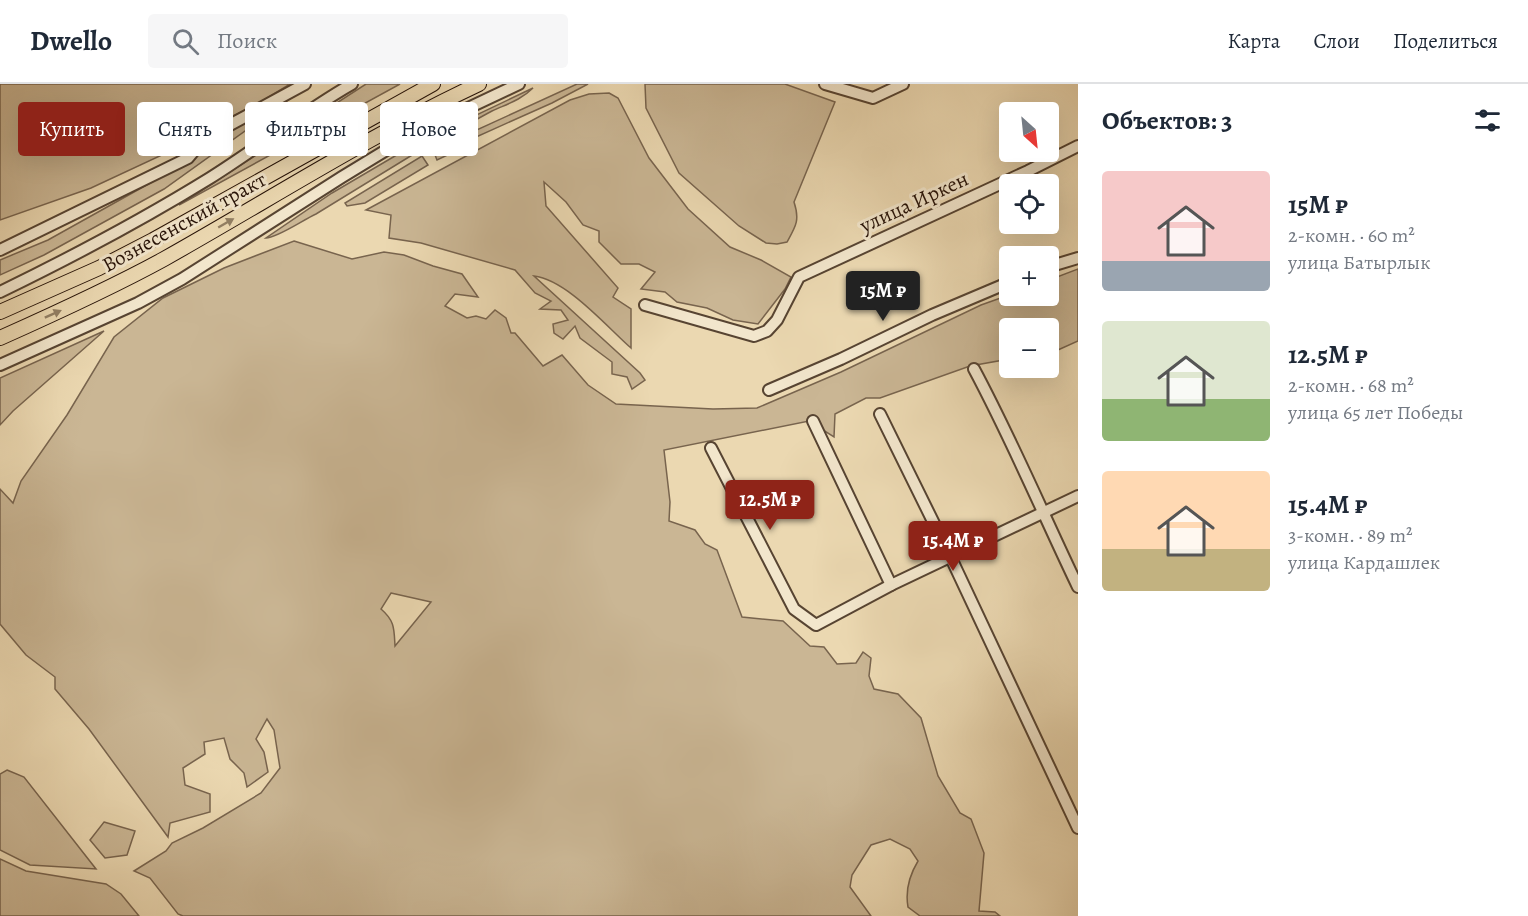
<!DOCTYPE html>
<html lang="ru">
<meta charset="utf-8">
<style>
:root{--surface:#fff;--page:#f6f6f7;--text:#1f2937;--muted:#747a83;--line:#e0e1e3;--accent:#8f2418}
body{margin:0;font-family:Alegreya,serif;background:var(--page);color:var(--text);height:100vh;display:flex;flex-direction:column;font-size:22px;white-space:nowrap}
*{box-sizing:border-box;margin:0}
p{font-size:20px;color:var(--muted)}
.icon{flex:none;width:33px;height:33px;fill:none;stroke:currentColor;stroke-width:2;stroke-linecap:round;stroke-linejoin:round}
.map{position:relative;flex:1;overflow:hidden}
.drawer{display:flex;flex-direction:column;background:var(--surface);width:450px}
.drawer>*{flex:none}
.hud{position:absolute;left:18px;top:18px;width:570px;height:54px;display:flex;gap:12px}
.needle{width:39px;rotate:153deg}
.fabs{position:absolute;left:999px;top:18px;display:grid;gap:12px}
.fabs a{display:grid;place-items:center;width:60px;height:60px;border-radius:6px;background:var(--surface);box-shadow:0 6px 24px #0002;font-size:30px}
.price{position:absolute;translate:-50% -51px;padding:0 14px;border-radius:6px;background:var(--accent);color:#fff;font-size:20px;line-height:39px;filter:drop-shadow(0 2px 3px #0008)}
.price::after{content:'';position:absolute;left:50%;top:36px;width:18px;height:14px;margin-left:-9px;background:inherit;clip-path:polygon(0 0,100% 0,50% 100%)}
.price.current{background:#222;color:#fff}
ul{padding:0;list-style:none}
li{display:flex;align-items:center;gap:18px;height:150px;padding:0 24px}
li span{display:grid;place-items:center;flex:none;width:168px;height:120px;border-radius:6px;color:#555}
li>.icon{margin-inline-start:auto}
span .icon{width:72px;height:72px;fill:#fffc;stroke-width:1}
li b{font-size:26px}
h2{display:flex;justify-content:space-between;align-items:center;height:72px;padding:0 24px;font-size:26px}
.tag{padding:0 21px;border-radius:6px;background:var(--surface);box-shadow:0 6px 24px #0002;font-size:21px;line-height:54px}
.tag.current{background:var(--accent);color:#fff}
header{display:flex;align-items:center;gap:36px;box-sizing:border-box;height:84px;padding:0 30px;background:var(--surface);border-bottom:2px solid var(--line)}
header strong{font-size:28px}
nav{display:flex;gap:33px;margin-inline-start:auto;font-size:21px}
.search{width:420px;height:54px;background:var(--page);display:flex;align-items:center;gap:15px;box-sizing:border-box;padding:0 21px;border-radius:6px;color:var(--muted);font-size:22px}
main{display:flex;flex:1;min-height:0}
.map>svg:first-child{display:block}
</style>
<header>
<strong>Dwello</strong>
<div class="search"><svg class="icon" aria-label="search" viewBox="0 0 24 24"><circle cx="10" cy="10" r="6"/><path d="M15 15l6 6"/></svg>Поиск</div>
<nav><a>Карта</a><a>Слои</a><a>Поделиться</a></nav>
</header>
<main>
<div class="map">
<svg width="1078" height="832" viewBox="0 0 1078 832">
<rect width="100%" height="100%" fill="#ebd8b1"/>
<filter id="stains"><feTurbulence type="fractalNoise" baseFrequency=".00333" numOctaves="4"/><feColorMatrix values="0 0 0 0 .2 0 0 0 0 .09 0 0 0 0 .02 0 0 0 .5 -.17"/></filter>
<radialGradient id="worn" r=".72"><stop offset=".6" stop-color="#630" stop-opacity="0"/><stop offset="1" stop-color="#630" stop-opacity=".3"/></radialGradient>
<g fill="#cab694" stroke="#78644e" stroke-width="1.5" fill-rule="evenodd">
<path d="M0 0H290L259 19 198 49 192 57 91 104 0 136Z"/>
<path d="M366 0H400L179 121Z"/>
<path d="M577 0H588L552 19 476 53 475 58 437 76 433 66Z"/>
<path d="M645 0H785L835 18 794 118C800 136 796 142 787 158L777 160 766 159 739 142 679 89 646 24Z"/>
<path d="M533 4C521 16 507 20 492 27 471 38 451 51 430 61L426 55Z"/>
<path d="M609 9 618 14 649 74 688 125 730 163 761 176 791 193 785 205 758 240 733 236 707 224 677 218 665 208 641 205 655 188 639 180H621L599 158V147L583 141 566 118 544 98 546 122 618 204 613 213 631 225V264C606 242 567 196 534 192L640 289 645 296 632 305 627 293 612 290V278L580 254 575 242 563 255 554 249 553 240 568 236 561 226 540 225 551 217 535 209 515 186 421 159 389 154 391 131 366 126 570 16 589 10Z"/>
<path d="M294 12 164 105 44 171 0 191V176L48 156 168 89 243 39Z"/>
<path d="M417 59 422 65 316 130C303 136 277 154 266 154L332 109Z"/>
<path d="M422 72 428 81 365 119 347 122 345 119Z"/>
<path d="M294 157 352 175 384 168 404 171 433 182 462 190 478 213 455 210 445 222 467 234 476 232 486 235 495 226 506 234 511 249H515L543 282 562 271 588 301 616 320 713 325 757 324 841 288 981 221 1009 211 1048 212 1049 196 1078 185V257L1049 270 1048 244H1010L1009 275 970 282 880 314H866L835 330 834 353 809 337 664 366 670 418 669 437 695 446 705 460 717 466 742 533 783 537 810 562 824 563 837 580 856 579 863 568 871 574 869 592 874 605 898 610 921 634 938 692 960 729 971 735 984 769 979 827 995 828 1000 832H920L908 823C905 806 909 792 918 777L910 765 890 755 871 761 852 791 850 803 871 832H183L178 830 150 794 134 787 166 767 172 759 203 744 261 709 280 684 274 646 267 635 256 655 264 668 268 688 247 703 244 689 230 675 224 654 204 658 205 670 183 684 185 701 210 710V728L170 739 168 753 89 645 55 605V593L26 571 0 540V405L13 419 21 397 67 331 114 253 163 214 224 184ZM391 509 431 518 395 562C394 545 395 537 381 525Z"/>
<path d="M104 247 13 327 0 341V294Z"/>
<path d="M7 686 24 693 96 785 30 781 0 766V690Z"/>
<path d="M104 738 135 747 127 771 105 774 90 756Z"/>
<path d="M0 775 26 787 106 800 121 810 139 832H0Z"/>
</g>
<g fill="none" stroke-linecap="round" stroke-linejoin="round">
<g stroke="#574432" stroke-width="14">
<g id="minor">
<path d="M825 0 873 14 903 0"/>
<path d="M0 166 180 78 188 74 204 55 305 0"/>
<path d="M1048 183 1078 174"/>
<path d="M0 208C72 173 142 136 210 94 258 64 303 28 352 0"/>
<path d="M645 221 754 252 767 247 777 236 799 193 1028 87 1078 62"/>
<path d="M0 281 138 219 182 195 342 93 411 51 519 0"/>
<path d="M974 285C1012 356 1043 430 1078 503"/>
<path d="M769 306 841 275 932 231 1010 198"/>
<path d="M880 330 951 474 1078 744"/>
<path d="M813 337 891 501"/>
<path d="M711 364 794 525 816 541 891 501 1078 412"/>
</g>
</g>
<g stroke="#261207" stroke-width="16">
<g id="major">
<path d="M0 228 99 184 153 156 433 0"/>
<path d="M0 254C56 229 111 204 164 175 269 116 370 51 479 0"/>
</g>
</g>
<use href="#minor" stroke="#f2e6cc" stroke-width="10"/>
<use href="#major" stroke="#ebd8b1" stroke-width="14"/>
</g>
<defs><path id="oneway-solid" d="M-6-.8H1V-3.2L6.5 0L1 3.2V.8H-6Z" transform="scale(1.5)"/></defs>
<g fill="#927f64">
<use href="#oneway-solid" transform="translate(226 139) rotate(-30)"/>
<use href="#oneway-solid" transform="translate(53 230) rotate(-24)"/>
</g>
<g text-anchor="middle" stroke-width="6" stroke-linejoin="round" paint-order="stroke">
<g font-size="21" fill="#261207" stroke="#f2e6cc">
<text transform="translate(914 118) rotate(-25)" y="7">улица Иркен</text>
<text transform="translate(184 138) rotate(-29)" y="7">Вознесенский тракт</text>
</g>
</g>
<rect width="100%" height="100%" filter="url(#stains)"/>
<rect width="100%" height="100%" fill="url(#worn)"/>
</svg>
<div class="fabs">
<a><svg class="needle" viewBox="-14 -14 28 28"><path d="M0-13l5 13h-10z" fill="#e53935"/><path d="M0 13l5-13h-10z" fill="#747a83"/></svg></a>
<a><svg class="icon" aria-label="locate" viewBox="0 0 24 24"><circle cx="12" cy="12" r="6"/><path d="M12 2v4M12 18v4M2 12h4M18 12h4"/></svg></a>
<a>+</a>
<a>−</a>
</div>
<b class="price current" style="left:883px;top:238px">15M ₽</b>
<b class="price" style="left:770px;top:447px">12.5M ₽</b>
<b class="price" style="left:953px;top:488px">15.4M ₽</b>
<div class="hud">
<a class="tag current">Купить</a>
<a class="tag">Снять</a>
<a class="tag">Фильтры</a>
<a class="tag">Новое</a>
</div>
</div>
<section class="drawer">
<h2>Объектов: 3<svg class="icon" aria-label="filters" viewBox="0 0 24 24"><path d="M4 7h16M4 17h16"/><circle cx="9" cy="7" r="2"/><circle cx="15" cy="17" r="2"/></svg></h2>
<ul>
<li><span style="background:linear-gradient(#f6c9c9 75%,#9aa5b1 0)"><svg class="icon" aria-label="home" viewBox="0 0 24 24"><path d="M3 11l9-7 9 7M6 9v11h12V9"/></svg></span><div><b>15M ₽</b><p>2-комн. · 60 m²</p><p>улица Батырлык</p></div></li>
<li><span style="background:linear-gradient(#dfe7d0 65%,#8fb573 0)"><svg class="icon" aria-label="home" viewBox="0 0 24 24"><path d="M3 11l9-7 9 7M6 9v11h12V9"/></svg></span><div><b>12.5M ₽</b><p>2-комн. · 68 m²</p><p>улица 65 лет Победы</p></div></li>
<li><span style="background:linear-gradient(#ffd9b3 65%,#c2b280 0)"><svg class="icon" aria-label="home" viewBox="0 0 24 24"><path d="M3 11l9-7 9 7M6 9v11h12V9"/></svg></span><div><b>15.4M ₽</b><p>3-комн. · 89 m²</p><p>улица Кардашлек</p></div></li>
</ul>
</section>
</main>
